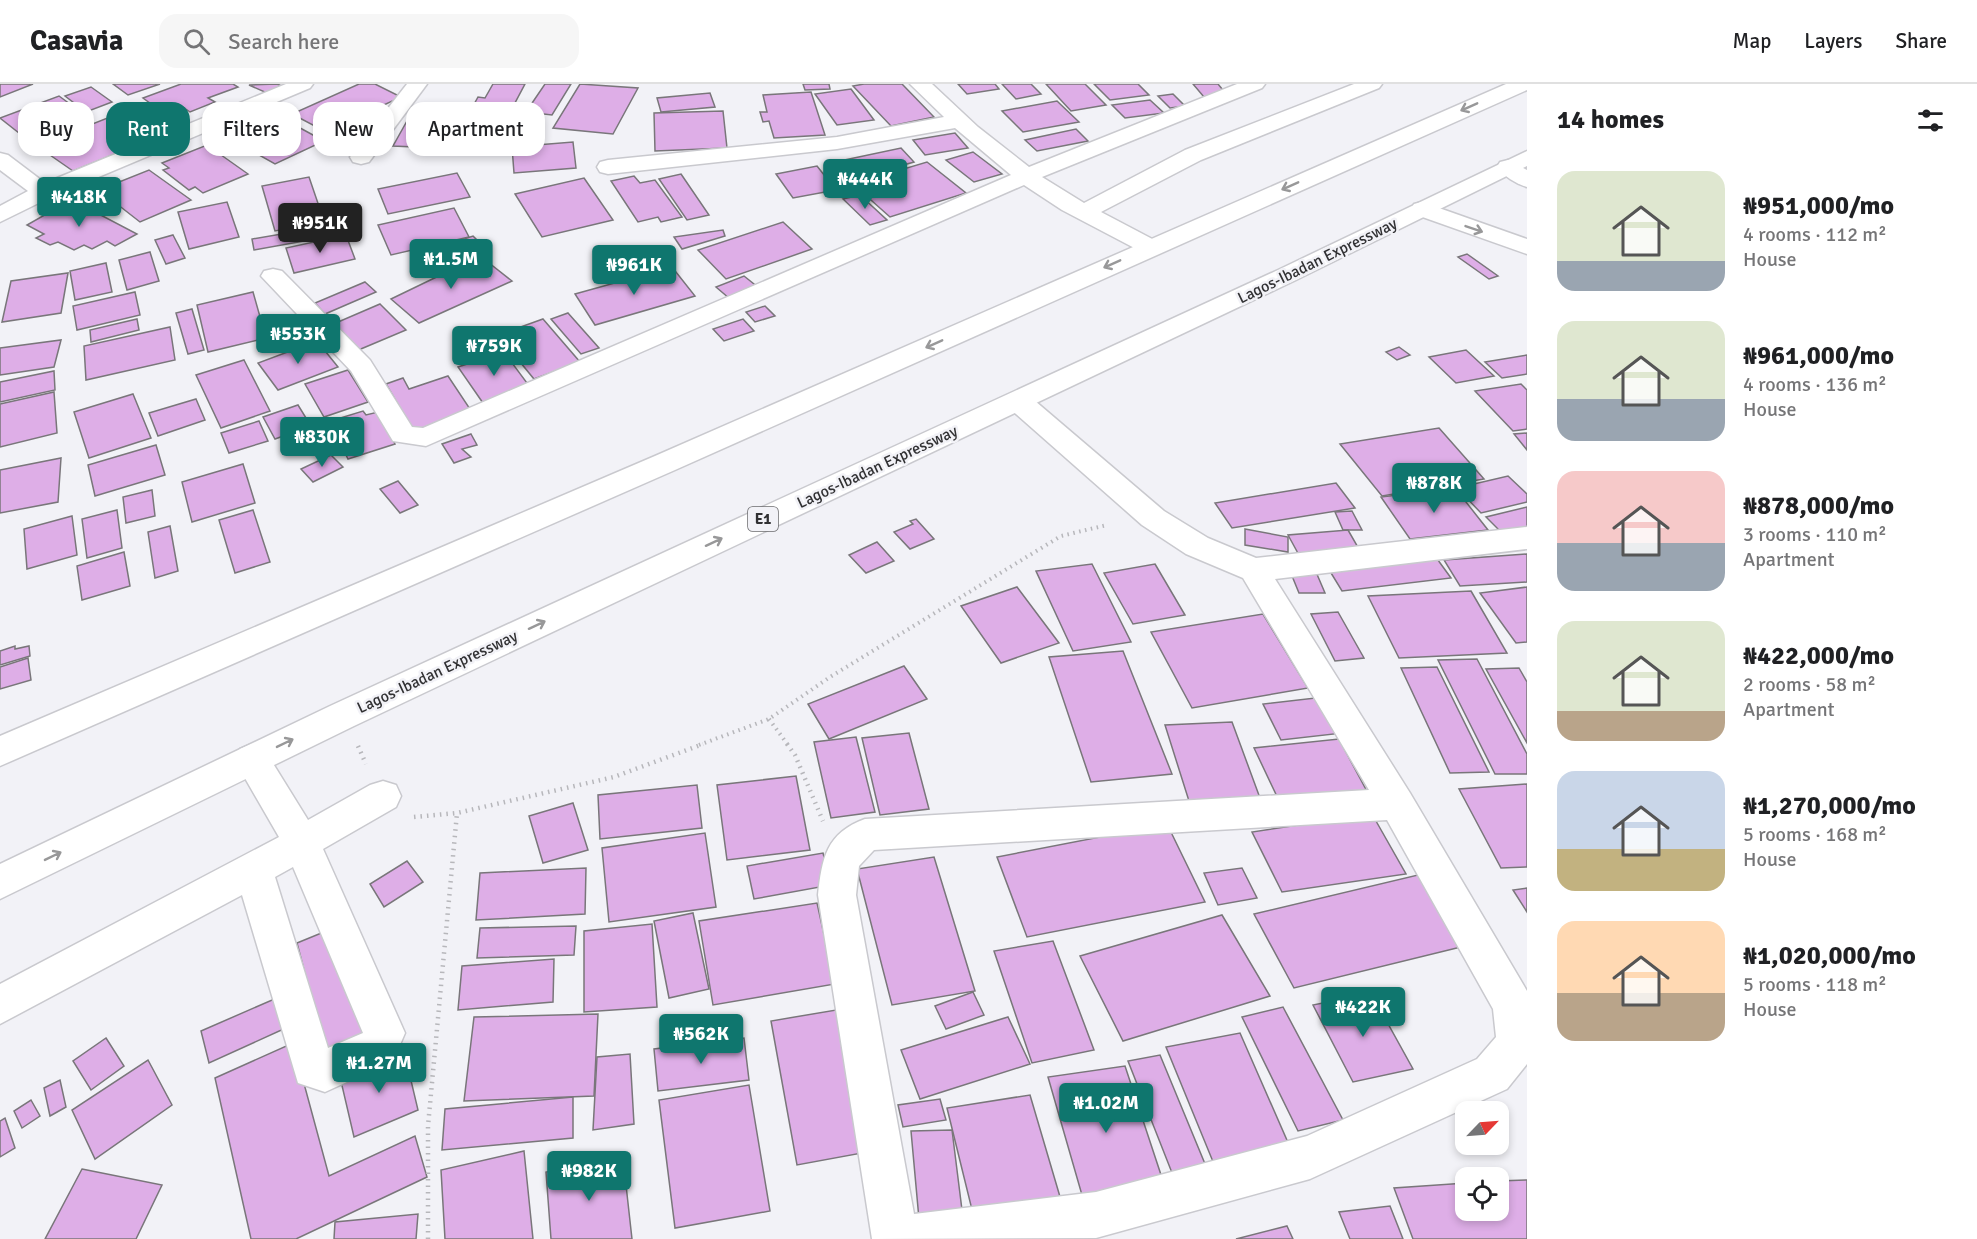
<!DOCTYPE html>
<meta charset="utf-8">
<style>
:root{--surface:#fff;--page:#f6f6f6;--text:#202124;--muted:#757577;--line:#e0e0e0;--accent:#0f766e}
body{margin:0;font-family:Signika,sans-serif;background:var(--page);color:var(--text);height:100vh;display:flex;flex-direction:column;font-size:22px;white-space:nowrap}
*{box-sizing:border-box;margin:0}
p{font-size:20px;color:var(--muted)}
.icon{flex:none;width:33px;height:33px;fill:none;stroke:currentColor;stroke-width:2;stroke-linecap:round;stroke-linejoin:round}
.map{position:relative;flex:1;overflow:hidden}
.sheet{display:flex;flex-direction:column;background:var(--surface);width:450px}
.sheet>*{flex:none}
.hud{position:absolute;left:18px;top:18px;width:570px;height:54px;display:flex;gap:12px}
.needle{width:39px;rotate:65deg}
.buttons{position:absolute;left:1455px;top:1017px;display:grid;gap:12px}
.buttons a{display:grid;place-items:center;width:54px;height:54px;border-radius:12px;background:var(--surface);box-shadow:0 3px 9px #0003;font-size:30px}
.price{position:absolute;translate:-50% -51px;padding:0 14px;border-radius:6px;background:var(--accent);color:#fff;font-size:20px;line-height:39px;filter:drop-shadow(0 2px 3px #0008)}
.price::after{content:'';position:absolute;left:50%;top:36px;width:18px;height:14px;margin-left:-9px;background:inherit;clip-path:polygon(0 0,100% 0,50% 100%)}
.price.active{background:#222;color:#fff}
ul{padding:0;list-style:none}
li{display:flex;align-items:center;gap:18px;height:150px;padding:0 30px}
li span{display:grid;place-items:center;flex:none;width:168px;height:120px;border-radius:18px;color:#555}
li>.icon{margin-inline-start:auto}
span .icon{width:72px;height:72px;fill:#fffc;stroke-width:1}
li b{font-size:26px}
h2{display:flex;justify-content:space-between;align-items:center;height:72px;padding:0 30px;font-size:26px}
.chip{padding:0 21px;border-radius:18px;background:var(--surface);box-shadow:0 3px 9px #0003;font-size:21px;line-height:54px}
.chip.active{background:var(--accent);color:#fff}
header{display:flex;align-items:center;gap:36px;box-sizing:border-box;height:84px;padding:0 30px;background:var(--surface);border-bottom:2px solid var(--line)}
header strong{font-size:28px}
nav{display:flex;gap:33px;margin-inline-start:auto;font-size:21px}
.search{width:420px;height:54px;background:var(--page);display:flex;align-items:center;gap:15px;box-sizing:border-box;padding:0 21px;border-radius:18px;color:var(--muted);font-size:22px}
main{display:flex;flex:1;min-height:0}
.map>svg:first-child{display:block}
</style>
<header>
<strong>Casavia</strong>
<div class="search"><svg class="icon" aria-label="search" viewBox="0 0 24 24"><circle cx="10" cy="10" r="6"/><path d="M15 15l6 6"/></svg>Search here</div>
<nav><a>Map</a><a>Layers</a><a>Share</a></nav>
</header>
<main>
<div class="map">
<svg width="1527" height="1155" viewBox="0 0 1527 1155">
<rect width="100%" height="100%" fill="#f2f2f7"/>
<g fill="#deaee7" stroke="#79767a" stroke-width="1.5">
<path d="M0 0H33L0 13Z"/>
<path d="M113 0H160L128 11Z"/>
<path d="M181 0H233L238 3 208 14 215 18 190 28 183 23 165 30 143 14Z"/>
<path d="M277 0 282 2 267 9 249 1Z"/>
<path d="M359 0H375L401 13 326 48 292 30Z"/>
<path d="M493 0H525L507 34 475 32 479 24H472L478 13 485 14Z"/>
<path d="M545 0H571L552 31 526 28Z"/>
<path d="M580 0 638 4 613 50 553 44Z"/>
<path d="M803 0H829L830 5 805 6Z"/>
<path d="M864 0H902L934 33 891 42 853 2Z"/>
<path d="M958 0H995L999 5 967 10Z"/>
<path d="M1002 0H1031L1041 10 1016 15Z"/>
<path d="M1046 0H1085L1106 21 1071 27Z"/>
<path d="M1094 0H1138L1149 11 1110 16Z"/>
<path d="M1193 0H1218L1227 11 1204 13Z"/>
<path d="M91 3 112 18 86 28 65 12Z"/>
<path d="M851 5 874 36 837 41 815 10Z"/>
<path d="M811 8 825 51 774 54 769 37 763 38 760 28H767L763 11Z"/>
<path d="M710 9 715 23 661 28 657 14Z"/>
<path d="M1173 10 1185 22 1170 24 1158 12Z"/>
<path d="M59 12 85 31 24 53 0 34Z"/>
<path d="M1150 16 1164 29 1125 34 1112 21Z"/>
<path d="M1057 17 1079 38 1023 48 1002 27Z"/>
<path d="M723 27 727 64 655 67 654 29Z"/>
<path d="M120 29 157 53 73 87 37 62Z"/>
<path d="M280 33 324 57 275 80 231 55Z"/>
<path d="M407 37 515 41 504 67 393 62Z"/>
<path d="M1076 45 1088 57 1037 67 1025 56Z"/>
<path d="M955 49 968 64 925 71 913 56Z"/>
<path d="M573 58 576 84 514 89 512 63Z"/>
<path d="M207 61 248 90 203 109 195 103 189 106 163 86 169 84 162 79Z"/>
<path d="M901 64 914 78 851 96 835 78Z"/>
<path d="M973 68 1002 90 974 98 946 76Z"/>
<path d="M927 78 966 109 890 133 853 100Z"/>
<path d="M817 82 836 106 793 114 776 90Z"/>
<path d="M149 86 191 116 140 138 99 106Z"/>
<path d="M457 89 470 113 388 130 378 105Z"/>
<path d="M681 90 709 131 687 136 659 95Z"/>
<path d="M634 92 640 99 655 96 682 133 661 138 658 133 638 138 611 97Z"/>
<path d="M309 93 324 137 275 147 262 102Z"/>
<path d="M584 94 613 136 542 153 515 110Z"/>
<path d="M860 111 887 136 870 141 843 115Z"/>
<path d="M74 117 137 150 115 162 107 157 92 165 84 161 74 166 58 158 50 161 36 154 44 150 27 141 62 121 64 122Z"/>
<path d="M227 118 239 153 189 165 178 128Z"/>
<path d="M454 124 469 153 391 171 378 141Z"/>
<path d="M357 137 360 147 254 166 252 155Z"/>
<path d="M783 138 812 165 726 195 698 166Z"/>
<path d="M723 146 725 152 682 165 674 153Z"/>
<path d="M173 151 185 174 166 180 155 156Z"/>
<path d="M346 151 355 175 294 189 286 164Z"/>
<path d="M473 152 488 167 430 187 416 171Z"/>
<path d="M150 168 159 197 127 206 119 176Z"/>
<path d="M1467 170 1498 192 1489 195 1458 173Z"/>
<path d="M484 175 512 197 419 239 391 215 449 187 451 189Z"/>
<path d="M106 179 112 208 75 216 70 187Z"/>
<path d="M672 183 695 212 595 241 575 210Z"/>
<path d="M68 189 61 229 2 238 11 197Z"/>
<path d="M744 192 759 204 730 215 716 203Z"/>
<path d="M365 198 376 208 325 230 315 219Z"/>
<path d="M135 208 140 231 77 246 73 222Z"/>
<path d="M253 208 266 254 208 268 197 221Z"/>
<path d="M380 220 406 246 356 267 331 241Z"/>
<path d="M765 222 775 232 755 238 746 228Z"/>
<path d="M192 225 204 266 188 270 176 229Z"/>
<path d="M568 229 599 264 581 270 551 235Z"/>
<path d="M137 235 139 246 91 258 90 246Z"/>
<path d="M543 235 580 278 534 295 498 251Z"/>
<path d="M743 235 754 247 724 257 713 245Z"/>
<path d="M170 243 175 276 86 296 84 262Z"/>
<path d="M61 256 54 283 0 291V264Z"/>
<path d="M317 257 338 283 278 306 258 279Z"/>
<path d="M496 259 502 267 482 274 476 265Z"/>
<path d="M1399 263 1410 271 1397 276 1386 268Z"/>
<path d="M1466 266 1494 292 1456 299 1429 273Z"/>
<path d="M504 268 530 303 483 319 458 283Z"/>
<path d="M1527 271V290L1502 294 1485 278Z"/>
<path d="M244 276 270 327 221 344 196 291Z"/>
<path d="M348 286 368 318 324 333 305 300Z"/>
<path d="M54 287 55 306 0 318V298Z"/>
<path d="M448 292 472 328 414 348 386 300 403 294 409 305Z"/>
<path d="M1521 300 1527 306V345L1513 347 1475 307Z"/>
<path d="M54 308 57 349 0 363V320Z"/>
<path d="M133 310 151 354 89 374 74 328Z"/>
<path d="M196 315 205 336 158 352 149 329Z"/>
<path d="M298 321 311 342 275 355 263 333Z"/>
<path d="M363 327 366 331 378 328 395 360 348 375 344 367 338 369 324 339Z"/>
<path d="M259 337 268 357 229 369 221 349Z"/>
<path d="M1439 344 1484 395 1382 412 1340 360Z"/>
<path d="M1527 349V366L1514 350Z"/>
<path d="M471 350 477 361 462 365 471 373 454 379 442 360Z"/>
<path d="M156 361 165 391 95 412 88 381Z"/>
<path d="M331 371 343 383 313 398 301 385Z"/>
<path d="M61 374 58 418 0 429V386Z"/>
<path d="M243 380 255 419 192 438 182 398Z"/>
<path d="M1508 392 1527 410V418L1481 429 1457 404Z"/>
<path d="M398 397 418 421 400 429 380 405Z"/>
<path d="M1336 399 1355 424 1232 444 1215 419Z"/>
<path d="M1455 404 1488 446 1410 455 1381 413Z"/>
<path d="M152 406 155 432 126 439 123 413Z"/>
<path d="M1527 423V447L1505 452 1486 433Z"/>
<path d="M117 426 122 464 87 474 82 435Z"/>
<path d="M253 426 270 478 235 489 219 436Z"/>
<path d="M1352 427 1362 446H1343L1335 428Z"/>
<path d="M72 432 77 471 27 485 24 445Z"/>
<path d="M916 435 934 455 910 465 894 448 913 440 910 437Z"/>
<path d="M170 442 178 487 155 494 148 448Z"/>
<path d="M1245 445 1288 453V468L1245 461Z"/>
<path d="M1348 446 1359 465 1299 471 1288 451Z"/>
<path d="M877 458 894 477 866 489 849 471Z"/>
<path d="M124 468 130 502 82 516 77 482Z"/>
<path d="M1527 470V498L1460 502 1444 476Z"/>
<path d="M1435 472 1451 494 1342 507 1328 484Z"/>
<path d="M1092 480 1131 558 1073 567 1036 487Z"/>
<path d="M1155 480 1185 531 1133 540 1104 489Z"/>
<path d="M1290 487 1316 488 1325 509H1299Z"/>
<path d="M1017 503 1059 559 1001 579 961 522Z"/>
<path d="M1527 503V558L1516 559 1480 509Z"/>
<path d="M1471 507 1507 569 1399 574 1368 512Z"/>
<path d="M1338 528 1364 574 1335 577 1311 530Z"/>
<path d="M1263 530 1308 604 1192 624 1151 548Z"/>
<path d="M15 562V565L29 562 30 572 0 581V567Z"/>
<path d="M1123 567 1172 690 1091 698 1049 573Z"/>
<path d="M28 574 31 596 0 605V583Z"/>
<path d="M1477 575 1527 670V690H1495L1438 576Z"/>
<path d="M904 582 927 615 829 655 808 620Z"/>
<path d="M1437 583 1489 688 1450 689 1401 584Z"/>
<path d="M1519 584 1527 598V659L1486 585Z"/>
<path d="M1324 613 1343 649 1281 656 1263 620Z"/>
<path d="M1232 638 1260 714 1189 717 1165 641Z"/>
<path d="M909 649 929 725 880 731 862 654Z"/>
<path d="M856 653 875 728 831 734 814 658Z"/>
<path d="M1339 655 1370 713 1282 723 1254 664Z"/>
<path d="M796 692 810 766 727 776 717 701Z"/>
<path d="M1527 700V783L1501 784 1459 705Z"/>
<path d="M697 701 702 744 600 755 598 711Z"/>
<path d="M573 719 588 766 543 779 529 732Z"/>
<path d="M1372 730 1406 790 1282 808 1252 748Z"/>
<path d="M1167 740 1205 818 1027 853 997 773Z"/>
<path d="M705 749 716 823 609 838 602 764Z"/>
<path d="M823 769 831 801 754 815 747 782Z"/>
<path d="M934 773 975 907 892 921 857 785Z"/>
<path d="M407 777 423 798 384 823 370 800Z"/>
<path d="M586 784 585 830 476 836 480 789Z"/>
<path d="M1242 784 1257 814 1218 821 1204 789Z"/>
<path d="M1422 790 1469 861 1294 904 1254 830Z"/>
<path d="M1527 804V828L1513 806Z"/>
<path d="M817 819 835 900 713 921 699 837Z"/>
<path d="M693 829 709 905 669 914 654 837Z"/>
<path d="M1222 831 1270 912 1123 957 1080 872Z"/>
<path d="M652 840 657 923 584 928V847Z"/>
<path d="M576 842 574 871 477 874 480 844Z"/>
<path d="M336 843 366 948 325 966 297 859Z"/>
<path d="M1053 857 1094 966 1032 979 994 867Z"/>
<path d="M554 875 553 918 458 926 462 882Z"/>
<path d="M973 908 984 931 946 945 935 922Z"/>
<path d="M1371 909 1413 985 1353 998 1313 921Z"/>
<path d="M279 913 288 943 209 979 201 947Z"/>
<path d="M1283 923 1343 1036 1298 1047 1242 933Z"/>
<path d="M842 925 873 1067 797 1081 771 937Z"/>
<path d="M598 930 594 1012 464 1017 474 933Z"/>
<path d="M1008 933 1030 980 920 1015 901 966Z"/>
<path d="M1240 949 1293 1070 1216 1085 1166 963Z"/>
<path d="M106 954 124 982 91 1006 73 977Z"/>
<path d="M744 954 749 996 658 1007 654 965Z"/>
<path d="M293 959 329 1092 415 1052 427 1093 296 1155H251L215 994Z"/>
<path d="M404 967 418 1026 354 1053 340 993Z"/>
<path d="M630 970 634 1040 593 1046 597 973Z"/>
<path d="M1160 971 1210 1092 1176 1099 1128 977Z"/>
<path d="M148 976 172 1021 95 1075 72 1026Z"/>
<path d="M1125 982 1166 1106 1084 1118 1048 993Z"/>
<path d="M60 996 66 1023 50 1032 44 1004Z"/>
<path d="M749 1001 770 1127 675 1144 659 1016Z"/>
<path d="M1030 1011 1063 1123 975 1138 947 1024Z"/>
<path d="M573 1013V1054L442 1066 445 1025Z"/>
<path d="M940 1015 946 1036 903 1043 898 1021Z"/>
<path d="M31 1016 40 1032 22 1044 14 1027Z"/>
<path d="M5 1034 15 1064 0 1073V1037Z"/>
<path d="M952 1046 963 1134 919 1135 911 1047Z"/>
<path d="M524 1067 533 1155H445L441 1086Z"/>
<path d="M623 1074 632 1155H551L546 1088Z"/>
<path d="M82 1085 162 1101 136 1155H45Z"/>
<path d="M1527 1096V1155H1413L1394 1104 1466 1099V1126H1498V1097Z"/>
<path d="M1390 1122 1403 1155H1350L1339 1128Z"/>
<path d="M418 1130 416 1155H334L335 1138Z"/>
<path d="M1287 1142 1293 1155H1236Z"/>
</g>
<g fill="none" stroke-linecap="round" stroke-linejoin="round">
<g stroke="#c9c9ce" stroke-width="3">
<g id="minor">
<path d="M286 0H313L310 4 51 113 0 138V122L28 107 0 86V69L8 71 45 99Z"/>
<path d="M407 0H427L369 78 361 80 353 78 350 73Z"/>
<path d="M910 0H932L978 43 1029 83 1237 0H1265L1262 4 1042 93 1084 119 1185 66 1354 0H1382L1379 4 1201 76 1101 128 1158 158 1162 163 1158 168 1150 170 1142 168 1062 126 1024 101 426 362 393 357 351 287 261 192 264 187 273 185 282 187 370 276 412 343 423 344 1011 91 955 44 837 65 608 90 600 88 597 83 600 78 608 76 837 53 944 33Z"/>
<path d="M1508 76 1527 86V103C1516 100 1504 92 1497 83L1500 78Z"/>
<path d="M1422 118 1527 155V170L1414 130 1411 125 1414 120Z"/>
<path d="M1018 308 1028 311 1164 427 1208 454 1256 474 1527 443V465L1275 495 1410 709 1527 907V980L1507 1005 1310 1095 1096 1154 872 1155 818 811C822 775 826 749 865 735L1369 706 1243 494 1186 470 1142 441 1008 323 1004 317 1008 311ZM1387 736 1493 925 1496 953 1477 975 1307 1052 1096 1108 914 1130 856 811 859 782 874 766Z"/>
<path d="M252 660 264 665 308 736 370 701 383 697 396 701 401 712 396 723 323 765 405 949 393 977 325 1008 298 999 242 811 0 940V900L279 753 234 675 240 665ZM293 783 363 949 328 964 275 793Z"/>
</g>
</g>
<g stroke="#c9c9ce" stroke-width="3">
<g id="highway">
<path d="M1506 0H1527V6L675 386 0 682V652L655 372Z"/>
<path d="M1527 67V82L1296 196 354 642 0 815V780L330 622 1278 186Z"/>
</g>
</g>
<g stroke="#b7b7bb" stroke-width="4" stroke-dasharray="1.5 4.5" stroke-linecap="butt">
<path d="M769 635 788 661"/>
<path d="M699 661 769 635 830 593 1061 452 1107 441"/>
</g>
<g stroke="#b7b7bb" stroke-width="4.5" stroke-dasharray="1.5 5" stroke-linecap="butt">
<path d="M787 660 795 671 823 737"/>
<path d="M358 662 366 680"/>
<path d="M414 733 457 729 614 693 703 660"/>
<path d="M428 1155V1042L457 729"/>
</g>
<use href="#minor" fill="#fff" fill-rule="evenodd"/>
<use href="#highway" fill="#fff" fill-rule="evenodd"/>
</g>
<defs><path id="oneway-shaft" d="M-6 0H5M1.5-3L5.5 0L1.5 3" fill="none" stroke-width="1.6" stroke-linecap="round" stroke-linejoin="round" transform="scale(1.5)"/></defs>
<g stroke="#989899">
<use href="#oneway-shaft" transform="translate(1469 23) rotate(156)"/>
<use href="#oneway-shaft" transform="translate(1290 102) rotate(156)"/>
<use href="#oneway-shaft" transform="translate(1474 145) rotate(19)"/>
<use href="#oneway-shaft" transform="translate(1112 180) rotate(156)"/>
<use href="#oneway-shaft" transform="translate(934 260) rotate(156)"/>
<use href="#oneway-shaft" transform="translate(714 458) rotate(-25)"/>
<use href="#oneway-shaft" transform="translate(537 541) rotate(-25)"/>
<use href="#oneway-shaft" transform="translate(285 659) rotate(-26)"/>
<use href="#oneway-shaft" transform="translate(53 772) rotate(-26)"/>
</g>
<g text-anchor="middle" stroke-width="5" stroke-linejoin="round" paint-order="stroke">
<rect fill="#f2f2f7" stroke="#6b6b6e" stroke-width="1.5" x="748" y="423" width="30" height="24" rx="4.5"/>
<g font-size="15" font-weight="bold" fill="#313133">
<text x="763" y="440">E1</text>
</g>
<g font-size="16" fill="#313133" stroke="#f2f2f7">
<text transform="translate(1317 176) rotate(-26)" y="6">Lagos-Ibadan Expressway</text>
<text transform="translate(877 382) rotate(-25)" y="6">Lagos-Ibadan Expressway</text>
<text transform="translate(437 587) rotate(-25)" y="6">Lagos-Ibadan Expressway</text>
</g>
</g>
</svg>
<div class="buttons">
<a><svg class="needle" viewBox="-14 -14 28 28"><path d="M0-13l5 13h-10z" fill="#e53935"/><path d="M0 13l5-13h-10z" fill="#757577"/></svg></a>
<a><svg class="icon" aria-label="locate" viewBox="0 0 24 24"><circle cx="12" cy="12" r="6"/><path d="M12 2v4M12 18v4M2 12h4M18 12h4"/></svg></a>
</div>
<b class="price" style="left:865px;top:126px">₦444K</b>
<b class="price" style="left:79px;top:144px">₦418K</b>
<b class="price active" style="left:320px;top:170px">₦951K</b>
<b class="price" style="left:451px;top:206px">₦1.5M</b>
<b class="price" style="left:634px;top:212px">₦961K</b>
<b class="price" style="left:298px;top:281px">₦553K</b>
<b class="price" style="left:494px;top:293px">₦759K</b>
<b class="price" style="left:322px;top:384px">₦830K</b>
<b class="price" style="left:1434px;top:430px">₦878K</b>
<b class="price" style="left:1363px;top:954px">₦422K</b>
<b class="price" style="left:701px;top:981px">₦562K</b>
<b class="price" style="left:379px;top:1010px">₦1.27M</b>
<b class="price" style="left:1106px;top:1050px">₦1.02M</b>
<b class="price" style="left:589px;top:1118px">₦982K</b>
<div class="hud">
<a class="chip">Buy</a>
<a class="chip active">Rent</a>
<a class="chip">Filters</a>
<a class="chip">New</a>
<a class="chip">Apartment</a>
</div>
</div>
<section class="sheet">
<h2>14 homes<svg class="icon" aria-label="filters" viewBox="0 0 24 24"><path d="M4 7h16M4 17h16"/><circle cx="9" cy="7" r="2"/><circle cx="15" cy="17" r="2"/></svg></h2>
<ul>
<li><span style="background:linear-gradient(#dfe7d0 75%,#9aa5b1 0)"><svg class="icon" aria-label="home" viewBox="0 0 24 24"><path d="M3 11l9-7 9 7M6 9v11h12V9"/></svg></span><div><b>₦951,000/mo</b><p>4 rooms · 112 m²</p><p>House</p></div></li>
<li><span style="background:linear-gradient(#dfe7d0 65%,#9aa5b1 0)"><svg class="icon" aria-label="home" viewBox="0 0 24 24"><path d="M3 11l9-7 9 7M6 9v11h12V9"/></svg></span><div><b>₦961,000/mo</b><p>4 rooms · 136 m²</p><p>House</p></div></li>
<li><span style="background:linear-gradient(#f6c9c9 60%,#9aa5b1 0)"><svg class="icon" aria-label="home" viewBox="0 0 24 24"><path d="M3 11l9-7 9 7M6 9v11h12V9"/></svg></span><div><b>₦878,000/mo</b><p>3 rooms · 110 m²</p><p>Apartment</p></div></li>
<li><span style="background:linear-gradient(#dfe7d0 75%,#b9a48a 0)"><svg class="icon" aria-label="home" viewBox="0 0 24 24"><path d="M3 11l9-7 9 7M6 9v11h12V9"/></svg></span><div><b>₦422,000/mo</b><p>2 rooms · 58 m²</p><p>Apartment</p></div></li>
<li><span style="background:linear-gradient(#c9d6e8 65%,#c2b280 0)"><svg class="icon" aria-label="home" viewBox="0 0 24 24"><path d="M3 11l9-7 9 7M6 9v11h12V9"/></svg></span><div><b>₦1,270,000/mo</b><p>5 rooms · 168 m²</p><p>House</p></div></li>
<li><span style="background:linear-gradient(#ffd9b3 60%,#b9a48a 0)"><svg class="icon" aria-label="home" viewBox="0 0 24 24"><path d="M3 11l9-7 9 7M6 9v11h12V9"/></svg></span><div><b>₦1,020,000/mo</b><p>5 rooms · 118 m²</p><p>House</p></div></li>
</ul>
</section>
</main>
